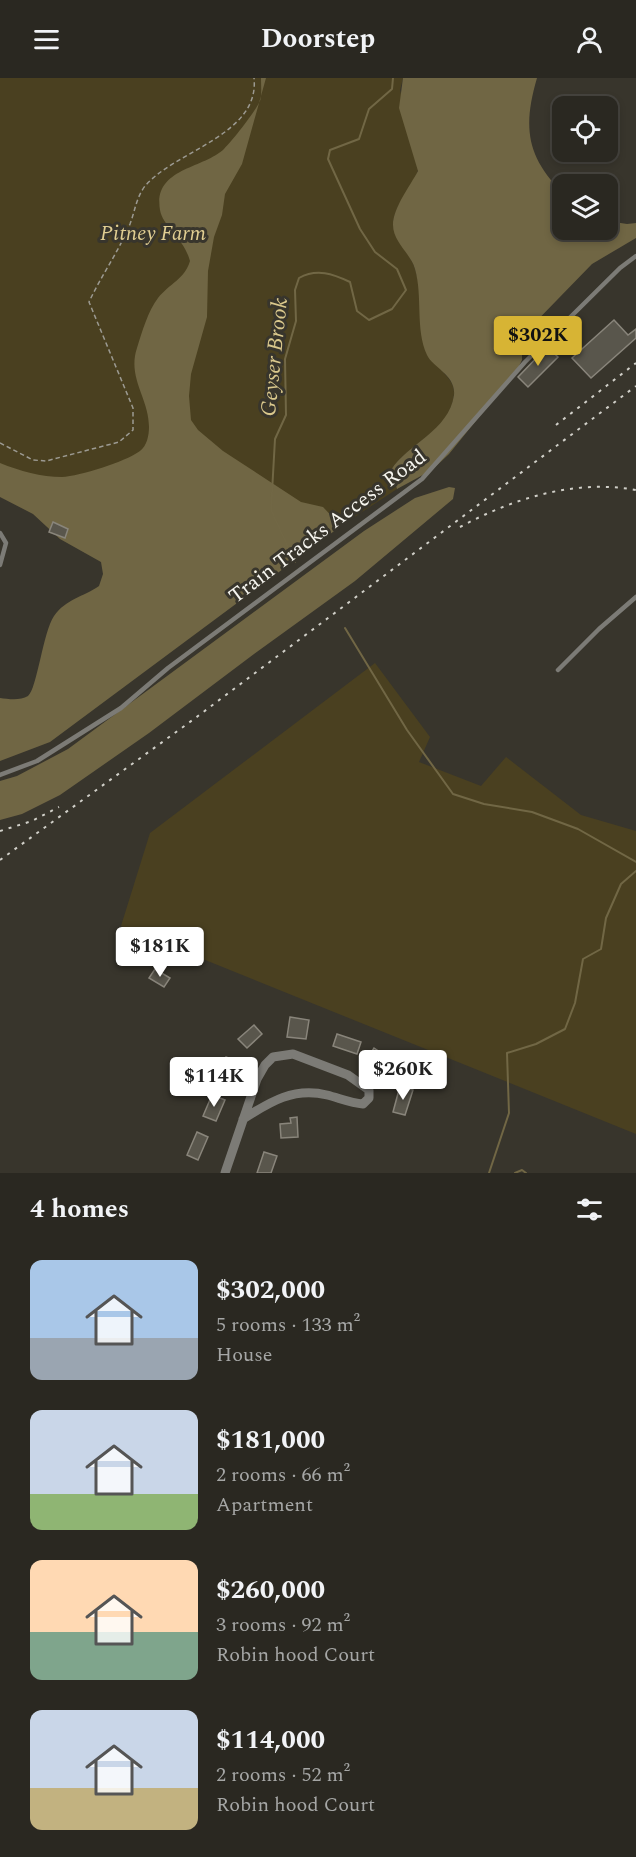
<!DOCTYPE html>
<meta charset="utf-8">
<style>
:root{--surface:#2a2821;--page:#36342e;--text:#f1f3f6;--muted:#a5a6a5;--line:#46443f;--accent:#d7b434}
body{margin:0;font-family:Spectral,serif;background:var(--page);color:var(--text);height:100vh;display:flex;flex-direction:column;font-size:22px;white-space:nowrap}
*{box-sizing:border-box;margin:0}
p{font-size:20px;color:var(--muted)}
.icon{flex:none;width:33px;height:33px;fill:none;stroke:currentColor;stroke-width:2;stroke-linecap:round;stroke-linejoin:round}
.map{position:relative;height:1095px;overflow:hidden}
.sheet{display:flex;flex-direction:column;background:var(--surface);flex:1}
.sheet>*{flex:none}
.controls{position:absolute;left:552px;top:18px;display:grid;gap:12px}
.controls a{display:grid;place-items:center;width:66px;height:66px;border-radius:12px;background:var(--surface);box-shadow:0 3px 9px #0003,0 0 0 2px var(--line);font-size:30px}
.price{position:absolute;translate:-50% -51px;padding:0 14px;border-radius:6px;background:#fff;color:#222;font-size:20px;line-height:39px;filter:drop-shadow(0 2px 3px #0008)}
.price::after{content:'';position:absolute;left:50%;top:36px;width:18px;height:14px;margin-left:-9px;background:inherit;clip-path:polygon(0 0,100% 0,50% 100%)}
.price.current{background:var(--accent);color:#111}
ul{padding:0;list-style:none}
li{display:flex;align-items:center;gap:18px;height:150px;padding:0 30px}
li span{display:grid;place-items:center;flex:none;width:168px;height:120px;border-radius:12px;color:#555}
li>.icon{margin-inline-start:auto}
span .icon{width:72px;height:72px;fill:#fffc;stroke-width:1}
li b{font-size:26px}
h2{display:flex;justify-content:space-between;align-items:center;height:72px;padding:0 30px;font-size:26px}
header{display:flex;justify-content:space-between;align-items:center;height:78px;padding:0 30px;background:var(--surface);font-size:27px;font-weight:700}
.map>svg:first-child{display:block}
</style>
<header><svg class="icon" aria-label="menu" viewBox="0 0 24 24"><path d="M4 6h16M4 12h16M4 18h16"/></svg>Doorstep<svg class="icon" aria-label="person" viewBox="0 0 24 24"><circle cx="12" cy="8" r="4"/><path d="M4 21q1-7 8-7t8 7"/></svg></header>
<div class="map">
<svg width="636" height="1095" viewBox="0 0 636 1095">
<rect width="100%" height="100%" fill="#38352c"/>
<g fill="#4a4020">
<path d="M0 0H403L400 12C404 28 420 80 418 92 414 111 389 131 394 151 398 166 411 177 415 191 424 221 424 256 437 285 442 296 455 302 454 316 451 353 408 365 391 392L397 411 341 448 333 438 237 505 0 392Z"/>
<path d="M375 585 430 659 419 684 481 708 506 679 581 737 636 753V1056L121 848 150 755Z"/>
</g>
<g fill="#706644">
<path d="M261 0H266L242 86 225 116 222 137 214 159 208 193 207 239 191 296 189 318 191 342 198 352 223 373 301 424 323 429 341 448 50 664 0 683V620C8 621 20 623 28 618 37 611 43 554 54 538 66 521 83 519 99 508L103 496 101 484 60 461 33 436 0 419V385C20 393 41 399 62 399 80 398 125 384 140 373 147 368 149 357 149 349 149 320 127 300 137 270 142 254 148 233 158 220 170 205 184 202 190 183 184 160 163 149 160 132 153 90 203 91 224 71 233 62 255 34 260 23 262 17 261 7 261 0Z"/>
<path d="M403 0H537C523 48 526 78 562 114V152H608V143L627 146 636 145V160L592 186 522 258V282L517 292 449 376 432 392 397 411 391 392C408 365 449 353 454 317 456 297 433 290 427 277 415 251 423 219 415 191 411 176 393 164 393 147 393 130 410 108 418 93L399 30Z"/>
<path d="M449 409 455 410 453 421 355 503 254 576 149 655 60 717 22 736 0 742V703L17 698 68 671 364 453 415 420Z"/>
</g>
<g fill="none" stroke-linecap="round" stroke-linejoin="round">
<g stroke="#716745" stroke-width="2">
<path d="M295 484 271 432 275 361 286 337 285 281 296 243 295 212 299 200C317 190 333 196 350 204L357 233 369 242 392 231 406 212 397 191 375 174 360 151 328 81 330 72 359 61 369 31 392 11 393 0"/>
<path d="M345 550 407 652 453 716 484 726 532 734 578 751 636 784"/>
<path d="M489 1095 509 1035 507 975 536 966 565 951 575 925 583 881 601 871 606 840 621 806 636 793"/>
<path d="M515 1095 522 1092 526 1095"/>
</g>
</g>
<g fill="#59564c" stroke="#89857b" stroke-width="1.5">
<path d="M614 242 628 257 636 251V260L591 300 572 280Z"/>
<path d="M547 269 558 279 528 309 518 299Z"/>
<path d="M53 444 68 451 65 460 49 454Z"/>
<path d="M155 891 170 900 164 909 149 900Z"/>
<path d="M290 939 309 942 306 961 287 959Z"/>
<path d="M254 947 262 956 247 970 238 961Z"/>
<path d="M337 956 361 964 357 976 333 968Z"/>
<path d="M374 970 386 978 379 989 367 981Z"/>
<path d="M226 979 238 984 228 1006 216 1001Z"/>
<path d="M400 1008 413 1012 405 1037 393 1034Z"/>
<path d="M212 1017 225 1022 216 1043 203 1038Z"/>
<path d="M297 1039 298 1059 281 1060 280 1046 291 1045 290 1040Z"/>
<path d="M197 1054 208 1059 198 1082 187 1077Z"/>
<path d="M264 1074 277 1078 271 1095H257Z"/>
</g>
<g fill="none" stroke-linecap="round" stroke-linejoin="round">
<path stroke="#9c9a92" stroke-width="1.5" stroke-dasharray="4.5 3" stroke-linecap="butt" d="M0 365 33 382 46 383 119 364 133 352V330L89 224C101 198 119 173 130 146 135 133 136 120 145 108 176 72 260 57 254 0"/>
<g stroke="#7c7b76" stroke-width="4.5">
<path d="M0 455 6 465 0 487"/>
<path d="M558 592 599 551 636 519"/>
<path d="M0 697 37 683 121 630 168 590 422 401 525 284 620 190 636 178"/>
</g>
<path stroke="#7c7b76" stroke-width="9" d="M225 1095 226 1092 257 1001 265 987 273 979 293 976 348 997 369 1012V1020L363 1026C351 1025 339 1020 327 1017 293 1009 270 1024 243 1041"/>
<g stroke="#d0cfc8" stroke-width="2" stroke-dasharray="3 6" stroke-linecap="butt">
<path d="M556 347 636 285"/>
<path d="M460 449C514 420 575 401 636 412"/>
<path d="M0 753 32 743 59 729"/>
<path d="M0 782 194 641 636 308"/>
</g>
</g>
<g text-anchor="middle" stroke-width="6" stroke-linejoin="round" paint-order="stroke">
<g font-size="21" font-style="italic" fill="#e1ce92" stroke="#38352c">
<text x="153" y="162">Pitney Farm</text>
</g>
<g font-size="21" fill="#f6f5ef" stroke="#38352c">
<text transform="translate(327 448) rotate(-37)" y="7">Train Tracks Access Road</text>
</g>
<g font-size="22" font-style="italic" fill="#dac88c" stroke="#38352c">
<text transform="translate(273 279) rotate(-84)" y="8">Geyser Brook</text>
</g>
</g>
</svg>
<div class="controls">
<a><svg class="icon" aria-label="locate" viewBox="0 0 24 24"><circle cx="12" cy="12" r="6"/><path d="M12 2v4M12 18v4M2 12h4M18 12h4"/></svg></a>
<a><svg class="icon" aria-label="layers" viewBox="0 0 24 24"><path d="M12 4l9 5-9 5-9-5zM3 14l9 5 9-5"/></svg></a>
</div>
<b class="price current" style="left:538px;top:289px">$302K</b>
<b class="price" style="left:160px;top:900px">$181K</b>
<b class="price" style="left:403px;top:1023px">$260K</b>
<b class="price" style="left:214px;top:1030px">$114K</b>
</div>
<section class="sheet">
<h2>4 homes<svg class="icon" aria-label="filters" viewBox="0 0 24 24"><path d="M4 7h16M4 17h16"/><circle cx="9" cy="7" r="2"/><circle cx="15" cy="17" r="2"/></svg></h2>
<ul>
<li><span style="background:linear-gradient(#a9c7e8 65%,#9aa5b1 0)"><svg class="icon" aria-label="home" viewBox="0 0 24 24"><path d="M3 11l9-7 9 7M6 9v11h12V9"/></svg></span><div><b>$302,000</b><p>5 rooms · 133 m²</p><p>House</p></div></li>
<li><span style="background:linear-gradient(#c9d6e8 70%,#8fb573 0)"><svg class="icon" aria-label="home" viewBox="0 0 24 24"><path d="M3 11l9-7 9 7M6 9v11h12V9"/></svg></span><div><b>$181,000</b><p>2 rooms · 66 m²</p><p>Apartment</p></div></li>
<li><span style="background:linear-gradient(#ffd9b3 60%,#7fa58c 0)"><svg class="icon" aria-label="home" viewBox="0 0 24 24"><path d="M3 11l9-7 9 7M6 9v11h12V9"/></svg></span><div><b>$260,000</b><p>3 rooms · 92 m²</p><p>Robin hood Court</p></div></li>
<li><span style="background:linear-gradient(#c9d6e8 65%,#c2b280 0)"><svg class="icon" aria-label="home" viewBox="0 0 24 24"><path d="M3 11l9-7 9 7M6 9v11h12V9"/></svg></span><div><b>$114,000</b><p>2 rooms · 52 m²</p><p>Robin hood Court</p></div></li>
</ul>
</section>
